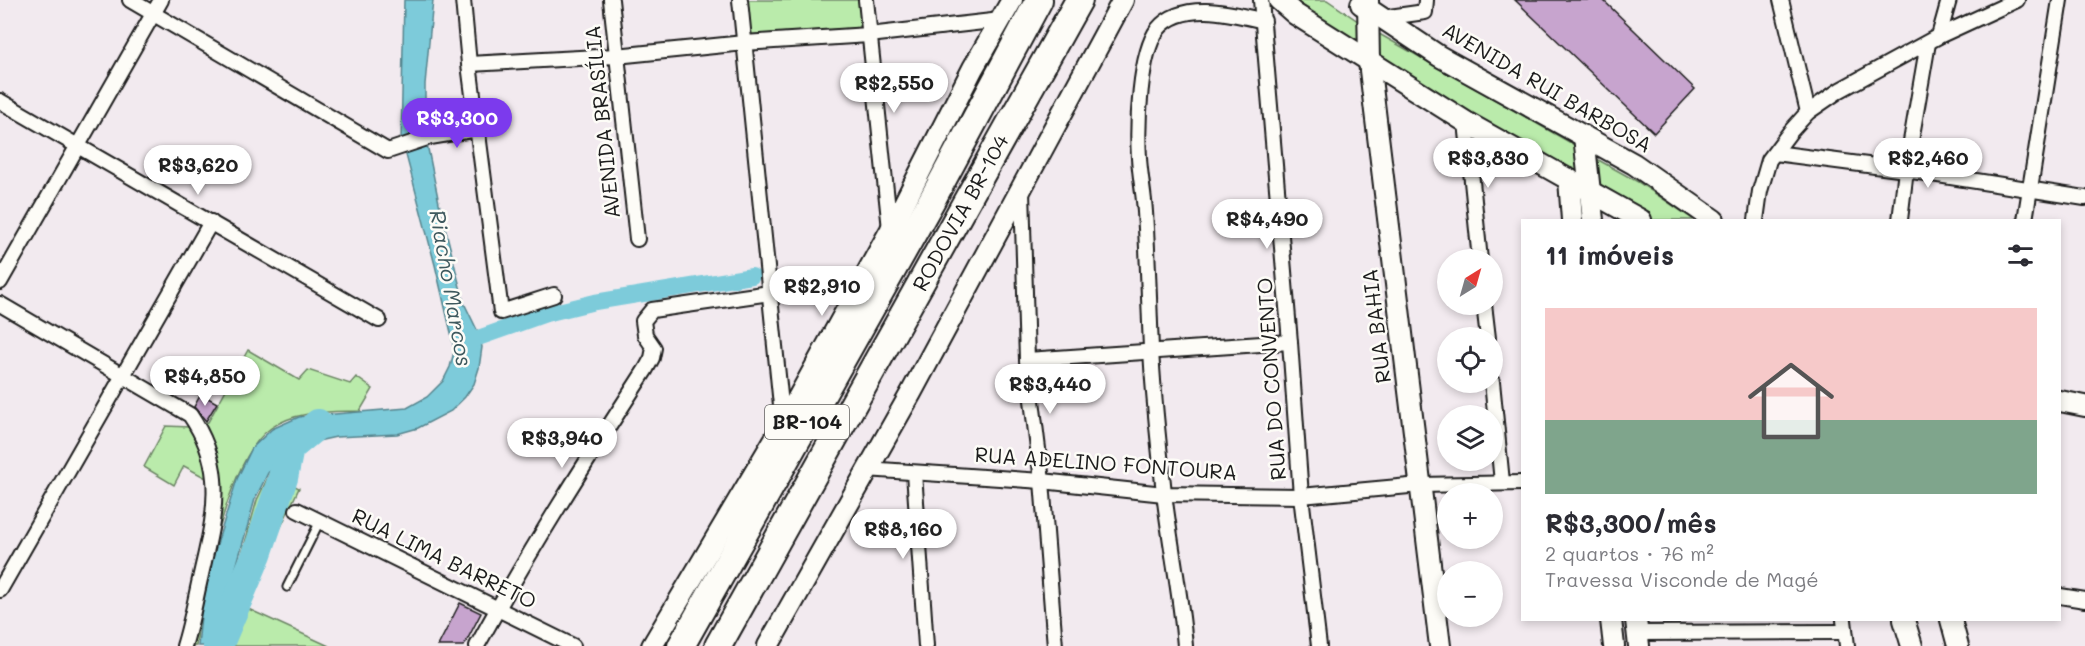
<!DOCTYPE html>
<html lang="pt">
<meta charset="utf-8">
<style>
:root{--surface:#fff;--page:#f7f7f7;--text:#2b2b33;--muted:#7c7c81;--line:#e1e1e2;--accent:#7c3aed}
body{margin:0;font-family:Mali,sans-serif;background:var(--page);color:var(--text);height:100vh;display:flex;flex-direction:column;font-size:22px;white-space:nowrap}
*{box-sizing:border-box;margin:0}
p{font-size:20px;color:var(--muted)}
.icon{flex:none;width:33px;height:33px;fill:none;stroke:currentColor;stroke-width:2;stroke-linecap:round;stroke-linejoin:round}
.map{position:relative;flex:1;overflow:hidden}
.panel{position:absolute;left:1521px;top:219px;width:540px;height:402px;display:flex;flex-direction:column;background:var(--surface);border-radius:0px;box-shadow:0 3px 9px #0003}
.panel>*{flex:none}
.needle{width:39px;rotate:37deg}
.buttons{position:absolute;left:1437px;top:249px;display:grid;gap:12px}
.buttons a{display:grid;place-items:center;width:66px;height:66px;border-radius:50%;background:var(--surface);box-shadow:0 3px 9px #0003;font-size:30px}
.price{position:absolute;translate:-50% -51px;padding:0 14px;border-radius:21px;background:#fff;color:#222;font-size:20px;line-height:39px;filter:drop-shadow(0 2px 3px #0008)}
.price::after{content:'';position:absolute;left:50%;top:36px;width:18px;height:14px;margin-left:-9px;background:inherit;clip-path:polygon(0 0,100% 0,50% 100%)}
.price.on{background:var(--accent);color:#fff}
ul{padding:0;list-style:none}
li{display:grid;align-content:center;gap:12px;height:318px;padding:0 24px}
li+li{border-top:2px solid var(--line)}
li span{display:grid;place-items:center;height:186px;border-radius:0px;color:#555}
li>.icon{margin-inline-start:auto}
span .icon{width:108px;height:108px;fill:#fffc;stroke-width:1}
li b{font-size:26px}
h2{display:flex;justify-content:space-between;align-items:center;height:72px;padding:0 24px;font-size:26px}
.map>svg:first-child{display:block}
</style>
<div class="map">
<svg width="2085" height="646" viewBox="0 0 2085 646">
<rect width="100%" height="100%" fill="#f2eaef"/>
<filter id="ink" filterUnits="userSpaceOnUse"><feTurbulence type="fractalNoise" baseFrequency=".0167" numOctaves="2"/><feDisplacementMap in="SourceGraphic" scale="12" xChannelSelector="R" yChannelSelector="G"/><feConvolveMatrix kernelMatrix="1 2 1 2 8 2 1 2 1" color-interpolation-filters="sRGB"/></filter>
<g filter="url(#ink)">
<g fill="#baebab" stroke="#6b8464" stroke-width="1.5">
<path d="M745 0H866L870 27 746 35Z"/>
<path d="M1286 0H1327L1365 26 1364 55Z"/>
<path d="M1374 31 1578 147 1581 182 1373 61Z"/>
<path d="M1593 157 1638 182 1694 220H1650L1594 188Z"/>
<path d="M248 350 299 380 308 370 350 384 356 377 373 389 360 411C330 412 297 410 271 428 227 458 202 594 196 646H189L221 486 184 466 174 485 144 467 166 426 190 427 208 422Z"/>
<path d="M270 473 299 488 244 607 329 646H224L229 600 257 500Z"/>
</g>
<g fill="#7dcbda" stroke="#56858e" stroke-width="1.5">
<path d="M404 0H433L425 84V133L401 143Z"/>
<path d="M427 144 439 203 464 303 479 334 482 347 479 368 474 384 465 397 451 411 418 428 397 434 336 437 300 445 283 455 268 473 255 499 227 600 223 646H198L202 606 213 557 237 479 252 448 272 429 299 417 407 408 427 397 443 381 450 367 454 352 452 337 435 265 405 151Z"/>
</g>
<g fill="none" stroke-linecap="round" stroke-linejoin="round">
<path stroke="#7dcbda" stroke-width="16" d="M464 343 546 314 595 302 752 276"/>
<path stroke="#7dcbda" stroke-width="30" d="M218 646 257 554 283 478 289 448 318 424"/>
</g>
<g fill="#c7a4ce" stroke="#1c1c1c" stroke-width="1.5">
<path d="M1515 0H1603L1695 89 1654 133Z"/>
<path d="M201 394 217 403 206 421 194 407Z"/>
<path d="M460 603 481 613 464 646H438Z"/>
</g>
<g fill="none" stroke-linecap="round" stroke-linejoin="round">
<g stroke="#1c1c1c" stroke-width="11">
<path id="lane" d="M287 587 320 521"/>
</g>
<g stroke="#1c1c1c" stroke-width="18">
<g id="street">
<path d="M130 0 388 151 430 137 478 129"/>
<path d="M463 0 469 64 501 312 554 295"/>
<path d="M611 0 637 239"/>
<path d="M740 0 783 425"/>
<path d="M866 0 890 229"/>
<path d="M1261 0 1290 342 1301 496 1319 646"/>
<path d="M1781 0 1808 112"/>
<path d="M1382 18 1425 12 1426 0"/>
<path d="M1939 36 1949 0"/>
<path d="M469 64 616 56 744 43 869 35 1001 20"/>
<path d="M0 101 379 320"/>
<path d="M1466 122 1480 260"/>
<path d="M1775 153 1906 170 2085 198"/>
<path d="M1022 191 1027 360 1042 481 1055 646"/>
<path d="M1756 220 1760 191 1769 160 1790 132 1808 112 1840 90 1939 36 2017 0"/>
<path d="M1900 220 1906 170 1928 43"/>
<path d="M2025 220 2060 0"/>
<path d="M0 282 161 0"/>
<path d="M0 304 190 415C203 434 212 455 214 479 217 512 207 547 200 579 195 601 191 624 184 646"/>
<path d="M1484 304 1488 338"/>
<path d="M1027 360 1290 342"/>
<path d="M1492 382 1502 482"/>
<path d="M866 469 1042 481 1164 494 1301 496 1420 485 1522 483"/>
<path d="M914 473 926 646"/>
<path d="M297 510 573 646"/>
<path d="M0 590 211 222"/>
<path d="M2060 596 2085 600"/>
<path d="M1844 620 1847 646"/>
<path d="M1637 633 1845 632"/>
<path d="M477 646C529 551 587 460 646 369L652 358 654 348 645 335 643 321 652 310 770 293"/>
<path d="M1185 646C1181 595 1170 544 1164 493 1159 445 1153 396 1151 348 1149 303 1148 257 1145 212 1144 194 1140 176 1139 158 1137 126 1139 54 1158 29 1182 0 1231 13 1264 21"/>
</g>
</g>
<g stroke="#1c1c1c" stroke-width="24">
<g id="secondary">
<path d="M1279 0 1295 14 1466 122 1641 220"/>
<path d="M1368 0 1369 62 1440 646"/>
<path d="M1361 4 1439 56 1634 164 1714 220"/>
<path d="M1584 136 1593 220"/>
<path d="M1569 179 1572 220"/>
<path d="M2060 401 2085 406"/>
<path d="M1611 620 1614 646"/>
<path d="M1636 620 1639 646"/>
<path d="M1904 620 1912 646"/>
<path d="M1951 620 1958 646"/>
<path d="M652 646 783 425 890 231 973 68 1012 0"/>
<path d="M768 646 911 393 1123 0"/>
</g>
</g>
<g stroke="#1c1c1c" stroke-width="30">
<g id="highway">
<path d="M681 646 933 198 1039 0"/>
<path d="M718 646 1079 0"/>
</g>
</g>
<use href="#lane" stroke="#fdfcf7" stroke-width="7"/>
<use href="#street" stroke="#fdfcf7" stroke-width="14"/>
<use href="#secondary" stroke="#fdfcf7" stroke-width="20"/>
<use href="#highway" stroke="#fdfcf7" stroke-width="26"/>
</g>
</g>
<g text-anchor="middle" stroke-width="5" stroke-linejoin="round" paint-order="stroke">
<rect fill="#fdfcf7" stroke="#605f5e" stroke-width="1.5" x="765" y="405" width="84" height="34" rx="4.5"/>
<g font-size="20" font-weight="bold" fill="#1c1c1c">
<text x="807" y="429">BR-104</text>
</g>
<g font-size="21" fill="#1c1c1c" stroke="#fdfcf7">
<text transform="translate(1547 88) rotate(30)" y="7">AVENIDA RUI BARBOSA</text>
<text transform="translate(603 122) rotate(-96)" y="7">AVENIDA BRASÍLIA</text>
<text transform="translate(961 213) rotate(-61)" y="7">RODOVIA BR-104</text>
<text transform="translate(1377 326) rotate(-97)" y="7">RUA BAHIA</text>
<text transform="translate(1272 379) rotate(-94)" y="7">RUA DO CONVENTO</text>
<text transform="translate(1106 464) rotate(4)" y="7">RUA ADELINO FONTOURA</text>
<text transform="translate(444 559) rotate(26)" y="7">RUA LIMA BARRETO</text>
</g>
<g font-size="22" font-style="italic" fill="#3e595e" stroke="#fdfcf7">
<text transform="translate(451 288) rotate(80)" y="8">Riacho Marcos</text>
</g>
</g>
</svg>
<div class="buttons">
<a><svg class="needle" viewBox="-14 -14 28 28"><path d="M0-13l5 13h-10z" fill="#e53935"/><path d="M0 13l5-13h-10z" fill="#7c7c81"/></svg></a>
<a><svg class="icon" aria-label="locate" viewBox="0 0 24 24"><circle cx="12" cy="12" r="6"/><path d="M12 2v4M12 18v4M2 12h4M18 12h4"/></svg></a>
<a><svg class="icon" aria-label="layers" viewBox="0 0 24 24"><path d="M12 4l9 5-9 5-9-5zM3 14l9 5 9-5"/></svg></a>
<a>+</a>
<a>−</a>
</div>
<b class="price" style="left:894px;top:114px">R$2,550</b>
<b class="price on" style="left:457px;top:149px">R$3,300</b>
<b class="price" style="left:1488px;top:189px">R$3,830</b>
<b class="price" style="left:1928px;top:189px">R$2,460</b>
<b class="price" style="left:198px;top:196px">R$3,620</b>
<b class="price" style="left:1267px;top:250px">R$4,490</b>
<b class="price" style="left:822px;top:317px">R$2,910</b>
<b class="price" style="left:205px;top:407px">R$4,850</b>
<b class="price" style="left:1050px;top:415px">R$3,440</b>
<b class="price" style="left:562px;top:469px">R$3,940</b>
<b class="price" style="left:903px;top:560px">R$8,160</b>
<section class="panel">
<h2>11 imóveis<svg class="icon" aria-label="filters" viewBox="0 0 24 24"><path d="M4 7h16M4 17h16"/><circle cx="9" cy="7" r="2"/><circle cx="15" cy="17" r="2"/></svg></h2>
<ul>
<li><span style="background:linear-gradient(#f6c9c9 60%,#7fa58c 0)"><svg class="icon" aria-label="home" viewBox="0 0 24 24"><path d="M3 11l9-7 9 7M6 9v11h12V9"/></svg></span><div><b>R$3,300/mês</b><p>2 quartos · 76 m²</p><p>Travessa Visconde de Magé</p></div></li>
</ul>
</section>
</div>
